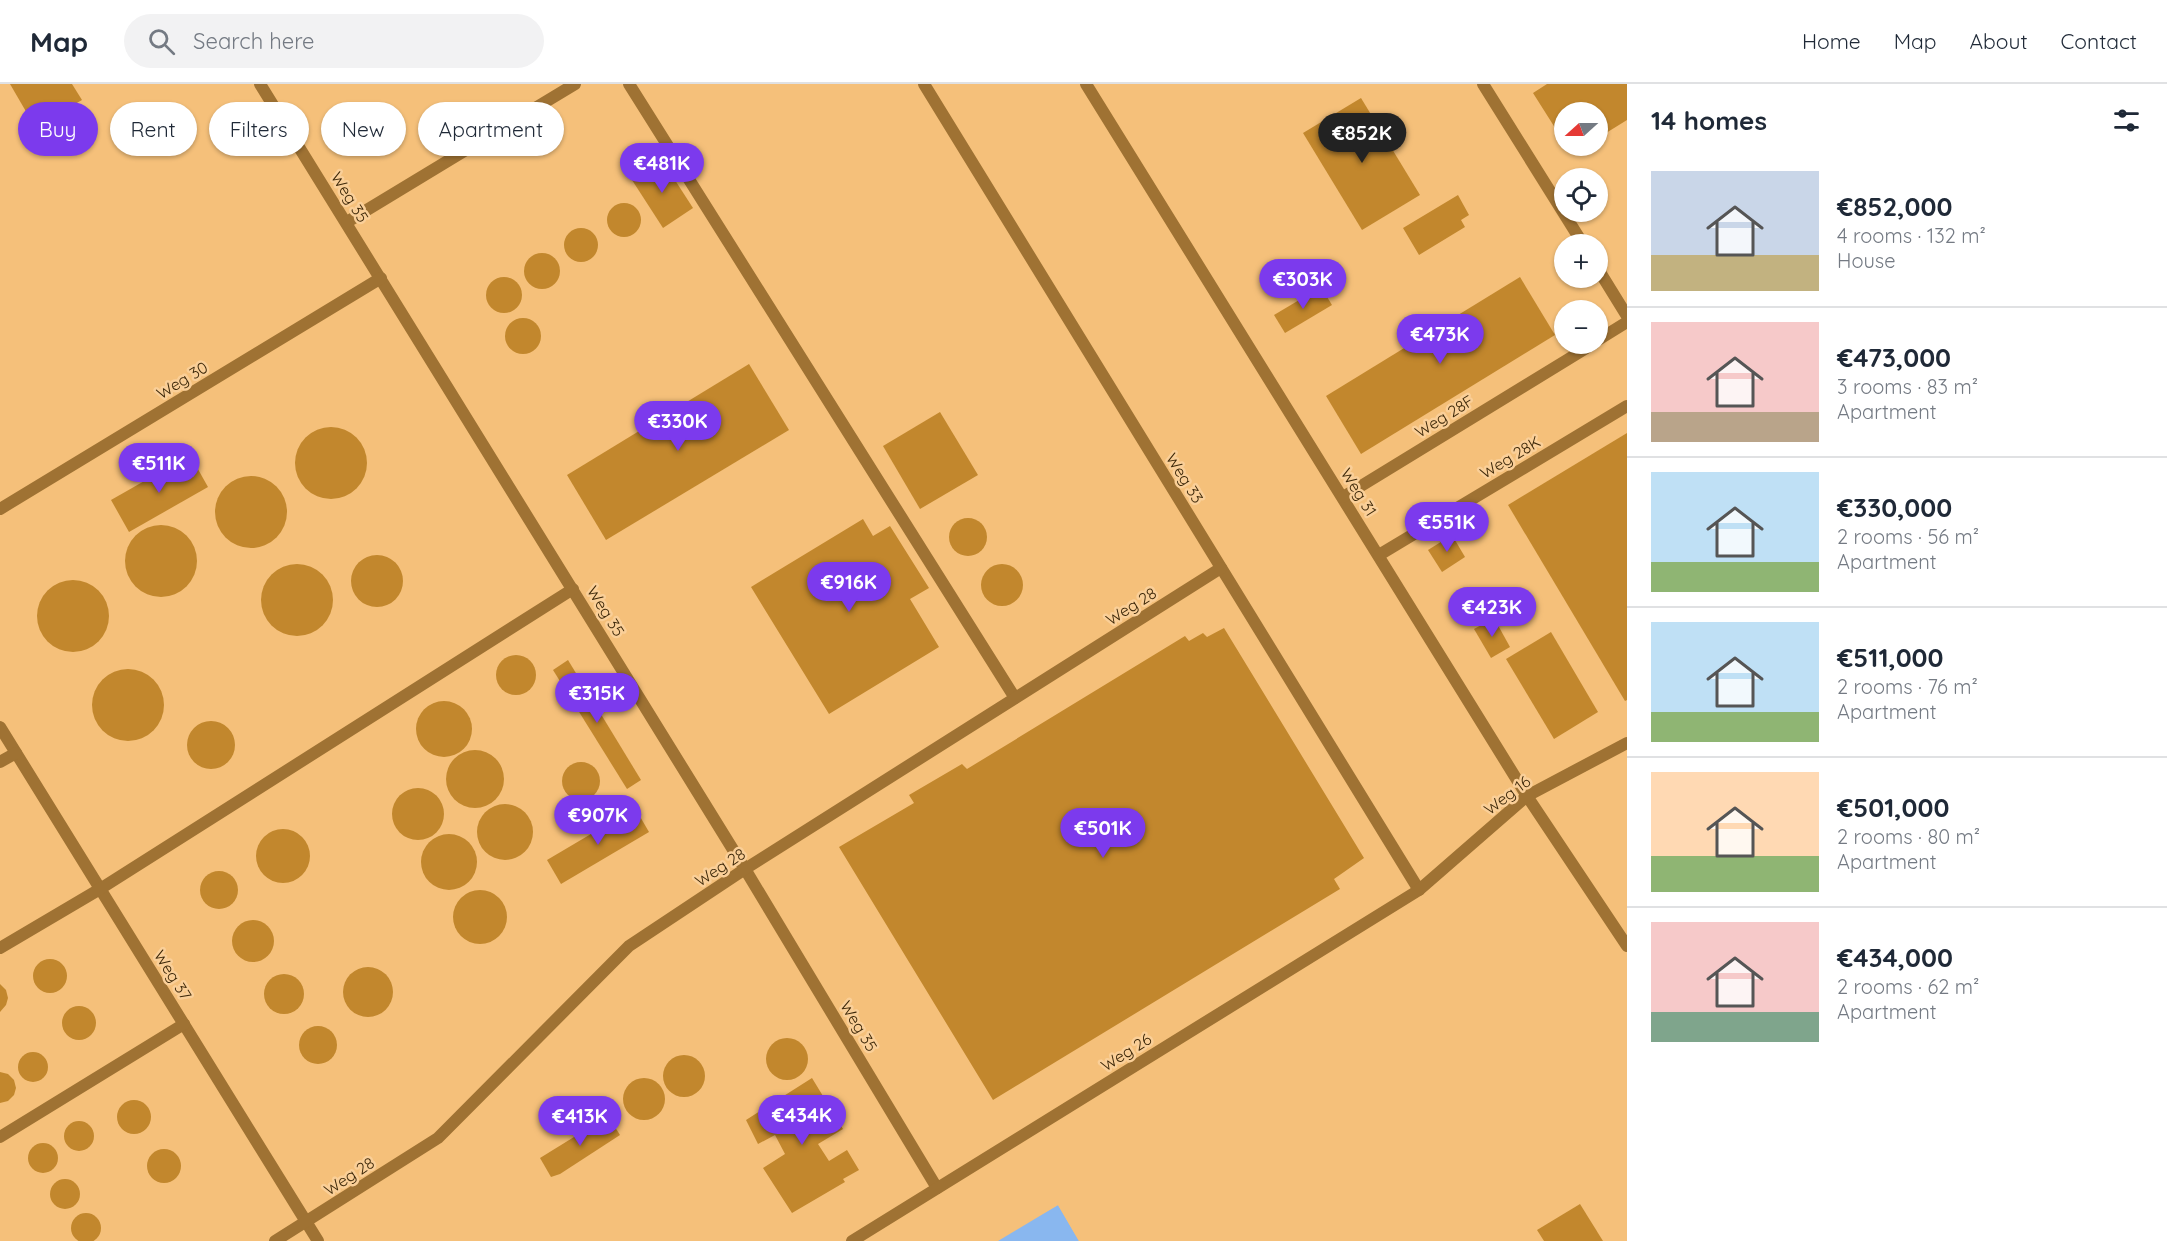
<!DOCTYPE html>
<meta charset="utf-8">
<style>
:root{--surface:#fff;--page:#f2f2f3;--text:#1f2937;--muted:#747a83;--line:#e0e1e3;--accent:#7c3aed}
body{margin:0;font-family:Quicksand,sans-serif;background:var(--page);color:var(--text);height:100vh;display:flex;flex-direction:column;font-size:22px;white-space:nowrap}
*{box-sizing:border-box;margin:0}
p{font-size:20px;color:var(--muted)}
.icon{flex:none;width:33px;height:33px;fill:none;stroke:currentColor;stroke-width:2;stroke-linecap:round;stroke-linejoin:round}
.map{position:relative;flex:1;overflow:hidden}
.details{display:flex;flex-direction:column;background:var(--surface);width:540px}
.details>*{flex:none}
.hud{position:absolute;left:18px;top:18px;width:570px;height:54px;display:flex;gap:12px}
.needle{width:39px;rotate:249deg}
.fabs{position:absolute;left:1554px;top:18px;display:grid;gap:12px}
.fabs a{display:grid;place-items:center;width:54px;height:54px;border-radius:50%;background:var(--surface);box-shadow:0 2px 4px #0004;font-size:30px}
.price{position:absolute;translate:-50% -51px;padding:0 14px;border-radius:21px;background:var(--accent);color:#fff;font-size:20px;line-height:39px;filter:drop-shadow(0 2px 3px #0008)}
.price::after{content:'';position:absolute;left:50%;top:36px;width:18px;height:14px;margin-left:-9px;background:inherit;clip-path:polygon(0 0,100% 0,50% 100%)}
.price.active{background:#222;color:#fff}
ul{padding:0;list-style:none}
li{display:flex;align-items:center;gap:18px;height:150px;padding:0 24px}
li+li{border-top:2px solid var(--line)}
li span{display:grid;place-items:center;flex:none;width:168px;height:120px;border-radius:0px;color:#555}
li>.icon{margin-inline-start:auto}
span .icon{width:72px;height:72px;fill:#fffc;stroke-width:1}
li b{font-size:26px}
h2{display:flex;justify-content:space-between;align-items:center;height:72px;padding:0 24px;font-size:26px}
.pill{padding:0 21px;border-radius:27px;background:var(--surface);box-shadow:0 2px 4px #0004;font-size:21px;line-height:54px}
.pill.active{background:var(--accent);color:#fff}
header{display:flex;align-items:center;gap:36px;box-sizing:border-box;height:84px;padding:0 30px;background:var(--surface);border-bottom:2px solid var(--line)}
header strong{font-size:28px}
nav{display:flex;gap:33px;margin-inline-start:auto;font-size:21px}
.search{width:420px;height:54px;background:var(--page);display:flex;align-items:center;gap:15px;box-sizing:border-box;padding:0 21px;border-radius:33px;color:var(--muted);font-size:22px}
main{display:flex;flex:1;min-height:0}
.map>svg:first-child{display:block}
</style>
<header>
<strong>Map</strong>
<div class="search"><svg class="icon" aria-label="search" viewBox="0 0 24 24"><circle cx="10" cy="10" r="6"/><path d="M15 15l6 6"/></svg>Search here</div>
<nav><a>Home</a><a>Map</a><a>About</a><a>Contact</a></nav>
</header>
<main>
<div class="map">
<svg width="1627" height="1157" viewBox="0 0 1627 1157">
<rect width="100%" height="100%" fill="#f5c07a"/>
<path fill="#89b7ef" d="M1058 1121 1079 1157H998Z"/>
<path fill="#f5c07a" d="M1058 1118 1082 1157H1079L1058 1121 995 1157Z"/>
<g fill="#c2872d">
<path d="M10 0H72L82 16 35 43Z"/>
<path d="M1547 0H1627V36L1598 54V28H1564V58L1533 9Z"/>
<path d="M1361 14 1420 111 1362 146 1303 49Z"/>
<path d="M1567 62H1586L1572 70Z"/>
<path d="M662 76 693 124 663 144 632 96Z"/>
<path d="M1458 111 1469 131 1461 136 1465 143 1419 171 1403 144Z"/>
<circle cx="624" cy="136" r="17"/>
<circle cx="581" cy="161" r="17"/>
<circle cx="542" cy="187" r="18"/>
<path d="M1520 193 1555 251 1361 370 1326 312Z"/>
<circle cx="504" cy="211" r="18"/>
<path d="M1321 203 1332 221 1285 249 1274 231Z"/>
<circle cx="523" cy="252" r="18"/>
<path d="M749 280 789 346 606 456 567 391Z"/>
<path d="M940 328 978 391 920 425 883 362Z"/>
<circle cx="331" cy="379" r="36"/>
<path d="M1627 349V616L1625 617 1508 421Z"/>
<path d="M190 371 208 403 129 448 111 416Z"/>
<circle cx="251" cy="428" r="36"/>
<circle cx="968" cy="453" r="19"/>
<path d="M863 435 873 452 890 442 929 504 910 515 939 563 829 630 751 503Z"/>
<circle cx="161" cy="477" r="36"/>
<path d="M1452 451 1465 473 1442 488 1428 466Z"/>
<circle cx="377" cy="497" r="26"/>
<circle cx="297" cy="516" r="36"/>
<circle cx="1002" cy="501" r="21"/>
<circle cx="73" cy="532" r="36"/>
<path d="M1494 534 1510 563 1491 574 1474 545Z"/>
<path d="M1224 544 1364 774 1334 795 1340 805 993 1016 839 763 914 719 909 711 962 680 967 685 1185 552 1189 557 1203 549 1207 553Z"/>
<path d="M1551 548 1598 628 1554 655 1506 575Z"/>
<circle cx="516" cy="591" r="20"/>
<path d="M568 576 641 696 627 705 553 586Z"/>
<circle cx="128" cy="621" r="36"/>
<circle cx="444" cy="645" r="28"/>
<circle cx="211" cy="661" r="24"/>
<circle cx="475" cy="695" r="29"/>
<circle cx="581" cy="697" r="19"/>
<circle cx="418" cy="730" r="26"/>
<circle cx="505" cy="748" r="28"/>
<path d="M635 724 649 748 561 800 547 776Z"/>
<circle cx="283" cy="772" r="27"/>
<circle cx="449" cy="778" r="28"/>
<circle cx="219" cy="806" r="19"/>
<circle cx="480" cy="833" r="27"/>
<circle cx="253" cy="857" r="21"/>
<circle cx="50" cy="892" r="17"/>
<circle cx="368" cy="908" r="25"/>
<circle cx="284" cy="910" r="20"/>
<path d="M0 900 6 906 8 914 6 921 0 928Z"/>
<circle cx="79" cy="939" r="17"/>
<circle cx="318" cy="961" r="19"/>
<circle cx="787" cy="975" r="21"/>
<circle cx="33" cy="983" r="15"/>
<circle cx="684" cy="992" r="21"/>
<path d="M0 988 8 990 14 996 16 1004 14 1011 8 1017 0 1019Z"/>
<path d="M812 994 843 1045 818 1060 829 1077 847 1066 859 1086 843 1095 845 1098 792 1129 763 1084 785 1070 775 1051 758 1060 746 1036Z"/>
<circle cx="644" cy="1015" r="21"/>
<circle cx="134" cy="1033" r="17"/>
<path d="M608 1032 620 1051 560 1090 551 1093 540 1074Z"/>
<circle cx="79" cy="1052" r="15"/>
<circle cx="43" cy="1074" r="15"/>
<circle cx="164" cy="1082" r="17"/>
<circle cx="65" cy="1110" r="15"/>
<path d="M1580 1120 1603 1157H1544L1537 1146Z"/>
<circle cx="86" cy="1144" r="15"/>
</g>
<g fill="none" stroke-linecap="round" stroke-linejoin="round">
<g stroke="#9f7233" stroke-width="12">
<path d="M260 0 745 785 937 1104"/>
<path d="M629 0 1015 614"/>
<path d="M924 0 1419 806"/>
<path d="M1086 0 1527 712 1627 862"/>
<path d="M1483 0 1583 160"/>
<path d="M347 138 575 0"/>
<path d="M1598 185 1627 232"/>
<path d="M1598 256 1627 238"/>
<path d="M1343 413 1593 260"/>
<path d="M0 425 381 194"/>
<path d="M1379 471 1627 322"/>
<path d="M0 643 318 1157"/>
<path d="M0 678 16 669"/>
<path d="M0 864 100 805 573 505"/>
<path d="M0 1053 184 940"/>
<path d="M275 1157 438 1054 629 862 745 785 1221 484"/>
<path d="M852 1157 1419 806 1527 712 1627 659"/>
</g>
</g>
<g text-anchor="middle" stroke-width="5" stroke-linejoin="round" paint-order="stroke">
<g font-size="16" fill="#3c2708" stroke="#facf98">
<text transform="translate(350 113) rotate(58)" y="6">Weg 35</text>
<text transform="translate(182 296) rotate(-31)" y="6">Weg 30</text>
<text transform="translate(1444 332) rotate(-32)" y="6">Weg 28F</text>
<text transform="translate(1510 373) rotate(-31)" y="6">Weg 28K</text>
<text transform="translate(1185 394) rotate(58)" y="6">Weg 33</text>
<text transform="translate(1359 408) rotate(58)" y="6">Weg 31</text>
<text transform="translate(1131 522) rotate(-32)" y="6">Weg 28</text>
<text transform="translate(606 527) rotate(58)" y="6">Weg 35</text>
<text transform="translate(1507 711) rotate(-37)" y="6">Weg 16</text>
<text transform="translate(720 783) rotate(-33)" y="6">Weg 28</text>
<text transform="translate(173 891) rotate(58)" y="6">Weg 37</text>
<text transform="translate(859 942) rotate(59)" y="6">Weg 35</text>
<text transform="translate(1126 968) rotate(-32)" y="6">Weg 26</text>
<text transform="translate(349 1092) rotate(-33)" y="6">Weg 28</text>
</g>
</g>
</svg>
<div class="fabs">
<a><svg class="needle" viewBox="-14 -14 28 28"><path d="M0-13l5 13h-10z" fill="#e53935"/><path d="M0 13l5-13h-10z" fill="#747a83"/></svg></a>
<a><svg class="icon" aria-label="locate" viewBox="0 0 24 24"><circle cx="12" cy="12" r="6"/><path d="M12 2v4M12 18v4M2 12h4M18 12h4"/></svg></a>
<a>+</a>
<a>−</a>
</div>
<b class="price active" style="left:1362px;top:80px">€852K</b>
<b class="price" style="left:662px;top:110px">€481K</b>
<b class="price" style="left:1303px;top:226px">€303K</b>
<b class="price" style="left:1440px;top:281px">€473K</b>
<b class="price" style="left:678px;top:368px">€330K</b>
<b class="price" style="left:159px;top:410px">€511K</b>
<b class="price" style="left:1447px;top:469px">€551K</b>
<b class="price" style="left:849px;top:529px">€916K</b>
<b class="price" style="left:1492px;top:554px">€423K</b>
<b class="price" style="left:597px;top:640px">€315K</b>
<b class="price" style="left:598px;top:762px">€907K</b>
<b class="price" style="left:1103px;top:775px">€501K</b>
<b class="price" style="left:802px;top:1062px">€434K</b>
<b class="price" style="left:580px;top:1063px">€413K</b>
<div class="hud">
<a class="pill active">Buy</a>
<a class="pill">Rent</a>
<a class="pill">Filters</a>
<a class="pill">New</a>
<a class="pill">Apartment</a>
</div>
</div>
<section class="details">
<h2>14 homes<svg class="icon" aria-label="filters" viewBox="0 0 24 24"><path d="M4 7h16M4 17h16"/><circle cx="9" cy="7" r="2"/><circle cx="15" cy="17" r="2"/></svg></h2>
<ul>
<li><span style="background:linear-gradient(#c9d6e8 70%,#c2b280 0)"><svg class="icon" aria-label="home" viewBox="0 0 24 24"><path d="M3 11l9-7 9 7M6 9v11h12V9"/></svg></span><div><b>€852,000</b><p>4 rooms · 132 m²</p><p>House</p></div></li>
<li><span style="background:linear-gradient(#f6c9c9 75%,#b9a48a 0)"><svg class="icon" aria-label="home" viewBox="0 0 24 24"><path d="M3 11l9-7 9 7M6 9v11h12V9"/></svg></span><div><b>€473,000</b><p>3 rooms · 83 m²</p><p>Apartment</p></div></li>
<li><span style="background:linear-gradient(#bfe0f5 75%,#8fb573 0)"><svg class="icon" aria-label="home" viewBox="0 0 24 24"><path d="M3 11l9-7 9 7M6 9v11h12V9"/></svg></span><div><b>€330,000</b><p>2 rooms · 56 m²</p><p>Apartment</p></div></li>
<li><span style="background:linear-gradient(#bfe0f5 75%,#8fb573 0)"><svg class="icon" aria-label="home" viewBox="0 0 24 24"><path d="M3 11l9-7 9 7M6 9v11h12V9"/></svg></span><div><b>€511,000</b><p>2 rooms · 76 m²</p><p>Apartment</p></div></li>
<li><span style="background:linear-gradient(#ffd9b3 70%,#8fb573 0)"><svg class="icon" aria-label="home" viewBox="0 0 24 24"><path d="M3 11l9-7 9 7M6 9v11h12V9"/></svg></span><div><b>€501,000</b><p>2 rooms · 80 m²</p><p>Apartment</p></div></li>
<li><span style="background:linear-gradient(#f6c9c9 75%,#7fa58c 0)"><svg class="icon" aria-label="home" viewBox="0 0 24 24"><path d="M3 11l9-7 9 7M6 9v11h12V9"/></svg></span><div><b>€434,000</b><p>2 rooms · 62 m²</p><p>Apartment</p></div></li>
</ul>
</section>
</main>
